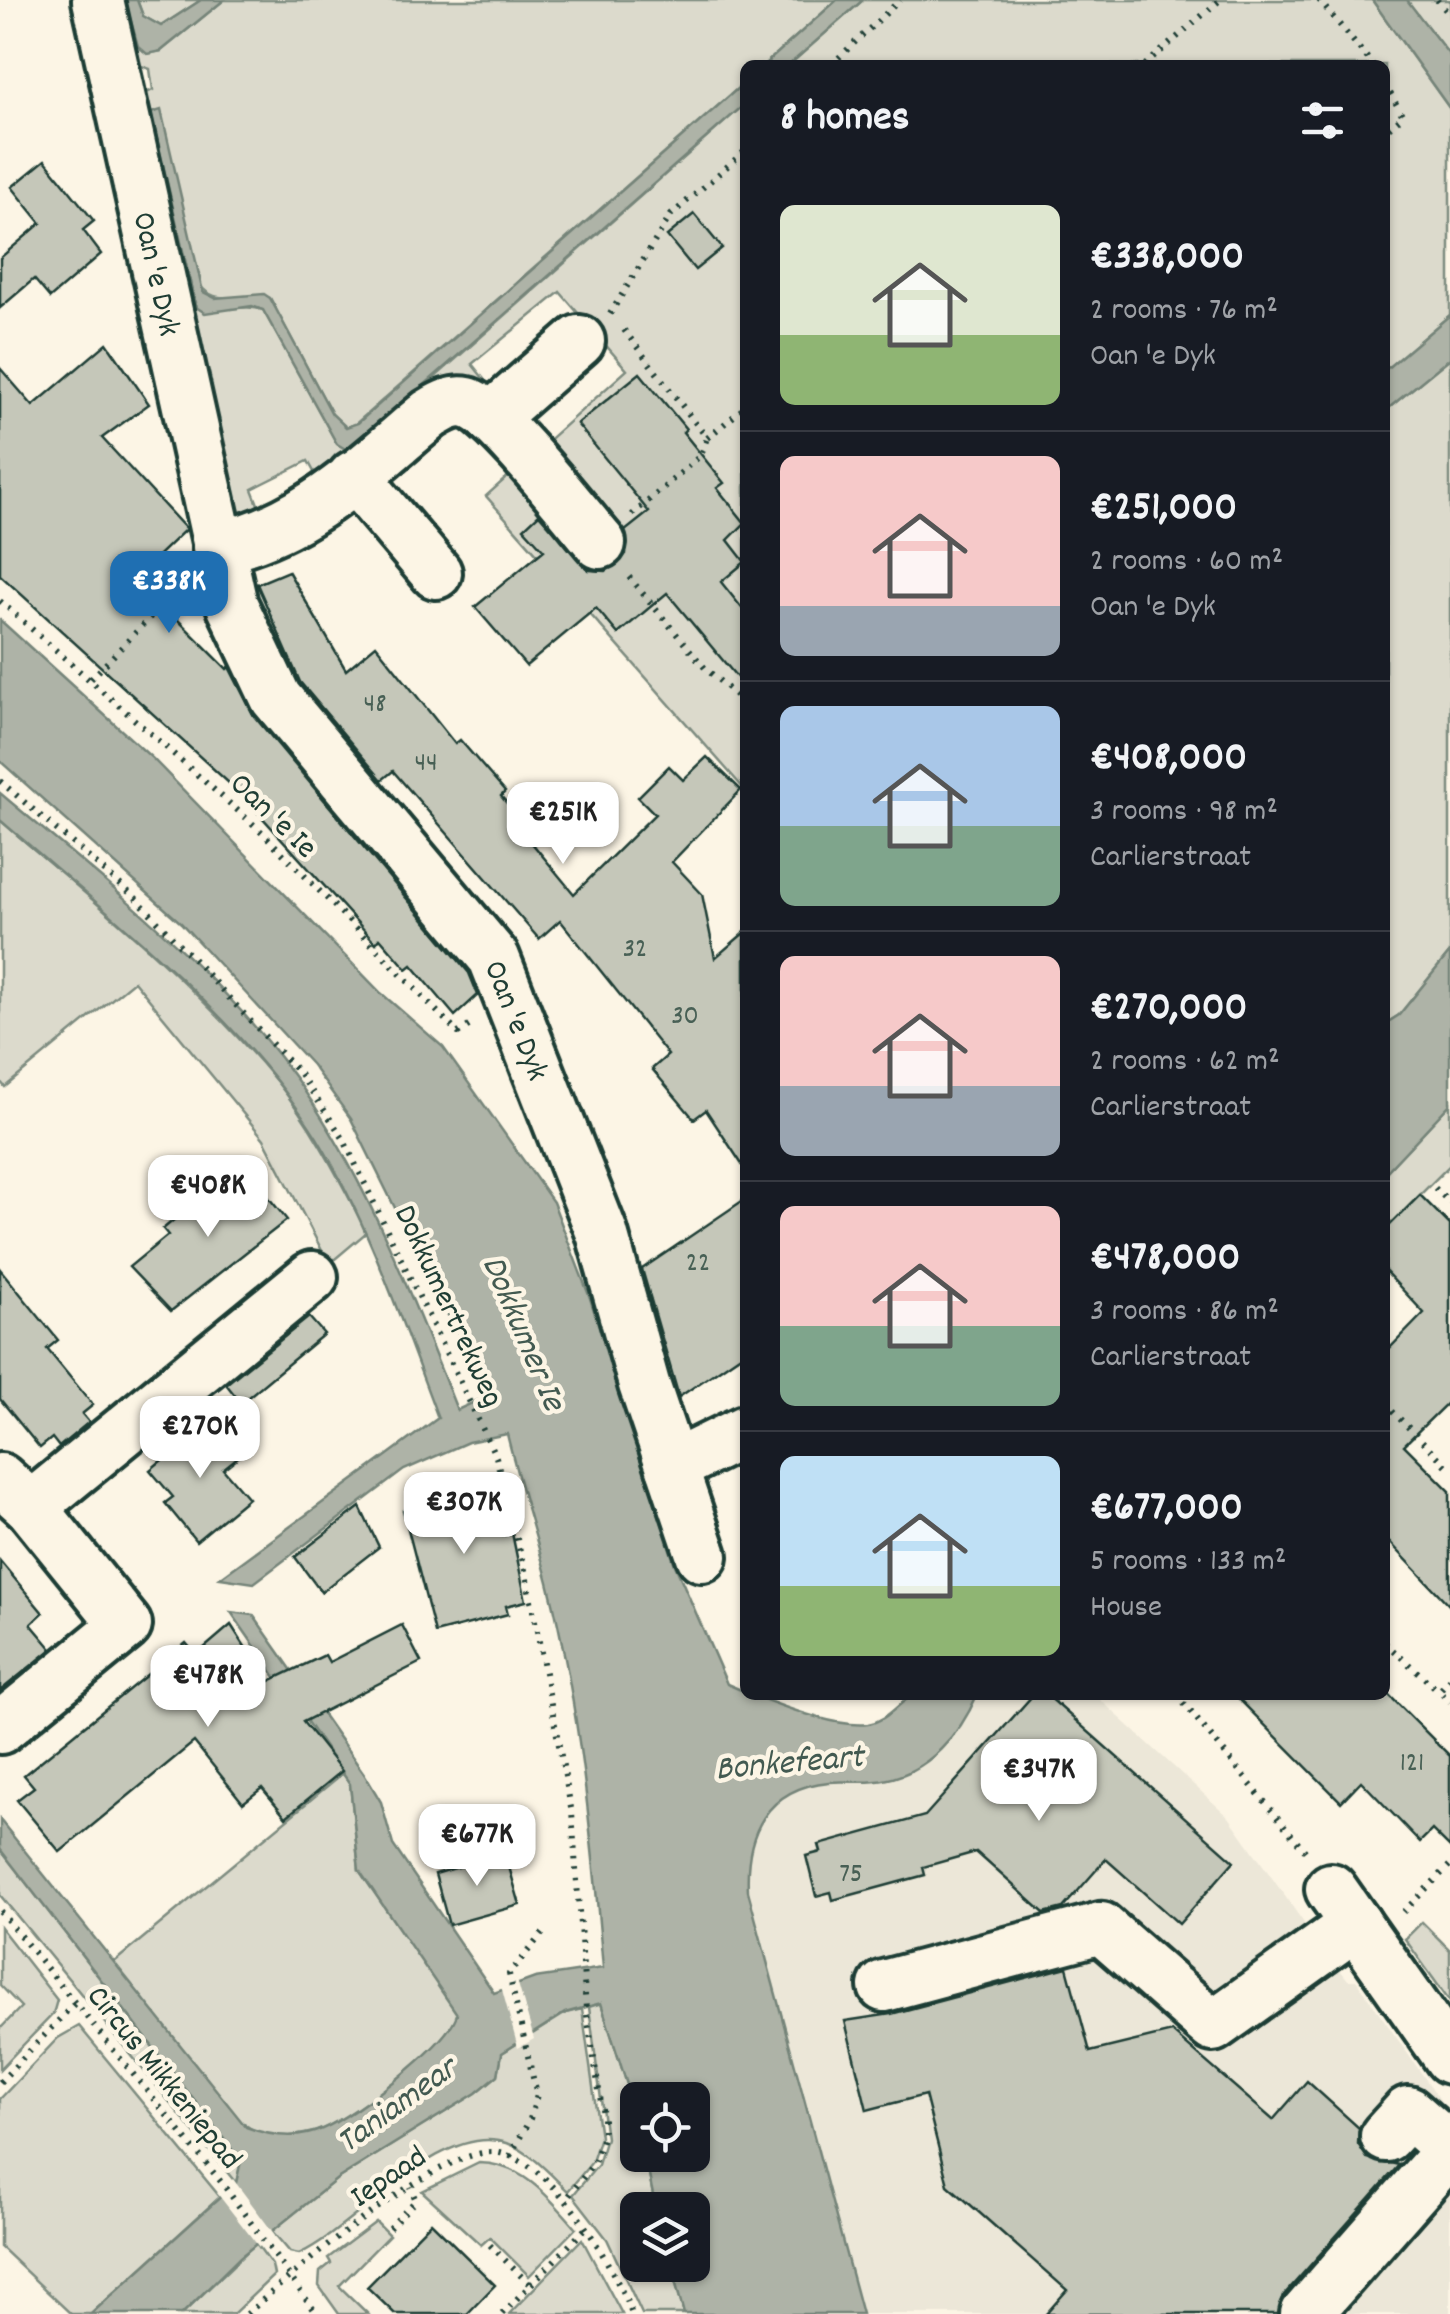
<!DOCTYPE html>
<meta charset="utf-8">
<style>
:root{--surface:#171b24;--page:#242831;--text:#f1f3f6;--muted:#9ea1a6;--line:#363941;--accent:#1f6fb2}
body{margin:0;font-family:Dekko,sans-serif;background:var(--page);color:var(--text);height:100vh;display:flex;flex-direction:column;font-size:38px;white-space:nowrap}
*{box-sizing:border-box;margin:0}
p{font-size:32px;color:var(--muted)}
.icon{flex:none;width:55px;height:55px;fill:none;stroke:currentColor;stroke-width:2;stroke-linecap:round;stroke-linejoin:round}
.map{position:relative;flex:1;overflow:hidden}
.details{position:absolute;left:740px;top:60px;width:650px;height:1640px;display:flex;flex-direction:column;background:var(--surface);border-radius:15px;box-shadow:0 2px 8px #0004}
.details>*{flex:none}
.buttons{position:absolute;left:620px;top:2082px;display:grid;gap:20px}
.buttons a{display:grid;place-items:center;width:90px;height:90px;border-radius:15px;background:var(--surface);box-shadow:0 2px 8px #0004;font-size:50px}
.price{position:absolute;translate:-50% -85px;padding:0 22px;border-radius:20px;background:#fff;color:#222;font-size:32px;line-height:65px;filter:drop-shadow(0 2px 5px #0008)}
.price::after{content:'';position:absolute;left:50%;top:60px;width:30px;height:22px;margin-left:-15px;background:inherit;clip-path:polygon(0 0,100% 0,50% 100%)}
.price.current{background:var(--accent);color:#fff}
ul{padding:0;list-style:none}
li{display:flex;align-items:center;gap:30px;height:250px;padding:0 40px}
li+li{border-top:2px solid var(--line)}
li span{display:grid;place-items:center;flex:none;width:280px;height:200px;border-radius:15px;color:#555}
li>.icon{margin-inline-start:auto}
span .icon{width:120px;height:120px;fill:#fffc;stroke-width:1}
li b{font-size:42px}
h2{display:flex;justify-content:space-between;align-items:center;height:120px;padding:0 40px;font-size:42px}
.map>svg:first-child{display:block}
</style>
<div class="map">
<svg width="1450" height="2314" viewBox="0 0 1450 2314">
<rect width="100%" height="100%" fill="#fcf5e5"/>
<filter id="ink" filterUnits="userSpaceOnUse"><feTurbulence type="fractalNoise" baseFrequency=".01" numOctaves="2"/><feDisplacementMap in="SourceGraphic" scale="20" xChannelSelector="R" yChannelSelector="G"/><feConvolveMatrix kernelMatrix="1 2 1 2 8 2 1 2 1" color-interpolation-filters="sRGB"/></filter>
<g filter="url(#ink)">
<path fill="#ece7d8" d="M977 1695H1095L1229 1817 1311 1933 1348 1980H1356L1450 2114V2314H862L748 1891 746 1856 755 1828 776 1803 802 1786 829 1782 969 1714Z"/>
<g fill="#dcdacc" stroke="#7e8c80" stroke-width="2.5">
<path d="M114 0H125L138 46 148 54 161 51 224 0H837L764 65H745V82L352 427H345L332 414 270 298C243 292 206 310 197 277L196 307C222 313 244 303 263 310L337 444 355 448 745 104V790L486 496 627 370 560 292 472 364 491 388 323 488 308 461 252 489 263 517 238 518 144 94 153 90 150 69 133 63Z"/>
<path d="M137 0H201L161 26 143 16Z"/>
<path d="M863 0H1372L1450 109V315L1385 370V65H789Z"/>
<path d="M1407 0H1450V56L1411 6Z"/>
<path d="M1450 358V952L1399 1015 1385 1024V411Z"/>
<path d="M0 820C96 903 196 984 277 1082 314 1128 340 1181 367 1232L329 1264 264 1139 134 981 5 1087 0 1081Z"/>
<path d="M1450 1104V1165L1385 1230V1173Z"/>
<path d="M343 1773 350 1784 359 1870 458 2014C447 2047 356 2114 323 2129 311 2134 282 2139 269 2136 249 2131 238 2120 225 2106L113 1963Z"/>
<path d="M0 1849 241 2161 236 2183 0 1895Z"/>
<path d="M1422 1922 1450 1950V2002L1405 1939Z"/>
<path d="M0 1927 57 2000 53 2014 0 2069V2029L21 2007 0 1985Z"/>
<path d="M601 2003 637 2115 638 2155H645L656 2210H638V2265H671L684 2314H642L607 2239 573 2195 598 2165 606 2138 589 2007Z"/>
<path d="M582 2009 600 2137 592 2162 568 2191C550 2174 531 2152 507 2143 441 2120 356 2228 299 2254L290 2252 272 2231 337 2179 476 2093 498 2075 502 2053 566 2013Z"/>
<path d="M79 2026 220 2197 91 2314H71L0 2247V2099L58 2038Z"/>
<path d="M479 2163C522 2163 550 2198 576 2228L529 2276 490 2237 481 2245 422 2191Z"/>
<path d="M376 2222 389 2235 339 2286 368 2314H339L319 2286 320 2272 331 2263 328 2258Z"/>
<path d="M582 2239 622 2314H509Z"/>
<path d="M256 2243 272 2265 274 2275 233 2314H182Z"/>
</g>
<g fill="#aeb3a7" stroke="#758479" stroke-width="2.5">
<path d="M125 0H137L143 16 161 26 201 0H224L161 51 147 54 138 46Z"/>
<path d="M837 0H863L789 65H764Z"/>
<path d="M1372 0H1407L1450 56V109Z"/>
<path d="M745 82V104L349 451 337 444 263 310 252 306 205 313 196 307 151 113 161 110 203 292 215 298 264 294 270 298 332 414 346 427 358 423Z"/>
<path d="M1450 315V358L1385 411V370Z"/>
<path d="M0 620 153 759 381 993 443 1047 553 1202 590 1298 675 1565 727 1684C757 1697 833 1729 868 1724 889 1720 898 1702 914 1695 929 1689 961 1695 977 1695 960 1735 928 1772 884 1780 866 1784 847 1780 829 1782 766 1788 745 1834 748 1891L862 2314H684L671 2265H692V2210H656L645 2155H692V2100H638L637 2116 601 2003 565 2013 502 2053 498 2075 476 2093 337 2179 240 2257 182 2314H91L236 2183 241 2161 0 1849V1820L246 2127C270 2136 298 2140 322 2129 355 2115 447 2046 457 2014L359 1870 350 1784 231 1612 253 1615 365 1775 381 1802 393 1845 494 1993 535 1978 603 1968C592 1839 580 1707 548 1582 535 1532 519 1484 507 1434L468 1442 404 1470 254 1583 220 1578 438 1418C402 1323 370 1226 317 1138 243 1018 106 912 0 820V793C110 886 232 980 312 1102 374 1197 415 1305 457 1410L488 1396 351 1119 312 1065 181 923 0 761Z"/>
<path d="M1450 952V1104L1385 1173V1024L1399 1015Z"/>
</g>
<g fill="#fcf5e5">
<path d="M517 1980 534 2039 518 2048 501 1986Z"/>
<path d="M233 2179 275 2235 259 2247 217 2193Z"/>
</g>
<g fill="#c5c7b9" stroke="#1f3d34" stroke-width="2.5">
<path d="M45 160 94 221 83 230 101 254 50 298 34 279 0 308V258L41 223 12 187Z"/>
<path d="M694 214 722 248 695 270 667 236Z"/>
<path d="M107 343 149 404 102 438 186 529 141 572 175 608 170 612 227 669 229 667 254 716 469 973 478 995 455 1016 412 965 407 969 380 938 376 943 241 794 0 575V368L33 406Z"/>
<path d="M640 373 686 429 683 432 724 483 717 488 745 523 728 540 745 562 721 582 745 612V687L667 593 618 634 596 608 526 666 475 607 544 550 524 528 539 514 589 570 606 571 626 554 625 531 649 512 577 424Z"/>
<path d="M288 571 346 670 376 645 455 744 460 740 505 792 501 796 532 834 527 837 574 894 655 814 638 797 669 766 683 780 707 757 741 790 672 862 702 894 715 958 745 932V1169L706 1110 694 1119 652 1069 668 1055 560 920 539 939 393 771 382 780 300 682 257 584Z"/>
<path d="M247 1171 287 1220 171 1311 129 1267 168 1235 163 1229 206 1193 212 1200Z"/>
<path d="M1420 1195 1450 1225V1400L1404 1445 1450 1491V1606L1385 1537V1353L1424 1313 1385 1271V1230Z"/>
<path d="M745 1199V1352L679 1397 642 1269Z"/>
<path d="M0 1269 58 1340 47 1349 93 1405 82 1414 89 1422 59 1447 52 1438 40 1448 0 1399Z"/>
<path d="M309 1317 324 1334 241 1403 226 1384Z"/>
<path d="M209 1421 238 1457 223 1469 248 1498 196 1541 165 1503 173 1497 150 1470Z"/>
<path d="M488 1479 503 1536 512 1533 526 1601 506 1606 508 1614 435 1633 403 1510 427 1496Z"/>
<path d="M360 1507 379 1547 321 1592 295 1557Z"/>
<path d="M0 1561 43 1613 31 1624 52 1649 0 1691Z"/>
<path d="M231 1625 268 1682 325 1655 329 1662 402 1625 421 1662 303 1722 342 1771 286 1817 262 1788 243 1803 194 1742 60 1852 17 1800 34 1787 24 1775 186 1643 196 1655Z"/>
<path d="M1033 1695H1047L1234 1861 1179 1924 1106 1859 1063 1908 1044 1913 976 1852 923 1867 925 1875 833 1900 831 1892 816 1896 806 1856 821 1852 819 1845 925 1816Z"/>
<path d="M1235 1695H1389L1450 1756V1848L1432 1830 1420 1842 1361 1781 1341 1802Z"/>
<path d="M505 1853 520 1905 449 1925 435 1874Z"/>
<path d="M1067 1967 1090 2052 1172 2032 1273 2120 1307 2081 1359 2128 1358 2144 1367 2158 1399 2165 1284 2295 1278 2314H1046L1067 2290 948 2185 925 2095 867 2110 845 2021 891 2014Z"/>
<path d="M431 2222 495 2285 467 2314H395L367 2287Z"/>
</g>
<g fill="none" stroke-linecap="round" stroke-linejoin="round">
<g stroke="#1f3d34" stroke-width="58">
<g id="minor">
<path id="s1" d="M98 0 232 605 276 698 494 958 602 1233 644 1384 702 1556"/>
<path d="M491 418 579 341"/>
<path d="M354 476 436 573"/>
<path d="M218 547C304 530 365 468 430 414 442 407 453 400 467 403 494 409 577 516 600 543"/>
<path d="M672 1467 745 1431"/>
<path d="M0 1479 31 1507 126 1625 0 1728"/>
<path d="M31 1507 312 1277"/>
<path d="M1331 1889 1450 2058"/>
<path d="M884 1986 1101 1928 1213 2026 1356 1924"/>
<path d="M1386 2136 1408 2112 1450 2149"/>
<path d="M1306 2314 1450 2150"/>
</g>
</g>
<g stroke="#1f3d34" stroke-width="6" stroke-dasharray="2.5 8" stroke-linecap="butt">
<path d="M1319 0 1373 65"/>
<path d="M1437 0 1450 15"/>
<path d="M831 65 900 0"/>
<path d="M1145 65 1220 0"/>
<path d="M1385 84 1403 116 1385 131"/>
<path d="M610 314 671 215 745 151"/>
<path d="M624 330 707 438 745 407"/>
<path d="M632 515 701 455 707 438"/>
<path d="M629 577 705 668 741 700"/>
<path d="M0 601 262 832 458 1033 472 1024"/>
<path d="M91 679 180 586"/>
<path d="M0 781 138 900 300 1074 343 1138 496 1457 526 1574 572 1813 586 2009 603 2115V2137L594 2163 565 2201"/>
<path d="M1435 1188 1450 1203"/>
<path d="M1385 1404 1450 1469"/>
<path d="M1385 1643 1439 1691"/>
<path d="M1450 1679 1439 1691 1450 1702"/>
<path d="M1177 1695 1306 1852"/>
<path d="M0 1911 222 2183 317 2314"/>
<path d="M1403 1912 1450 1865"/>
<path d="M0 2082 75 2003"/>
<path d="M510 2156 530 2119 537 2095 509 1974 547 1928"/>
<path d="M389 2228 416 2200 410 2187"/>
<path d="M490 2245 530 2285"/>
<path d="M247 2314C290 2275 445 2140 500 2153 559 2166 611 2263 632 2314"/>
<path d="M502 2314 587 2227"/>
</g>
<use href="#minor" stroke="#fcf5e5" stroke-width="50"/>
</g>
</g>
<g text-anchor="middle" stroke-width="9" stroke-linejoin="round" paint-order="stroke">
<g font-size="28" fill="#486055">
<text x="375" y="711">48</text>
<text x="426" y="770">44</text>
<text x="635" y="956">32</text>
<text x="685" y="1023">30</text>
<text x="698" y="1270">22</text>
<text x="1412" y="1770">121</text>
<text x="851" y="1881">75</text>
</g>
<g font-size="32" fill="#1f3d34" stroke="#fcf5e5">
<text dy="11" stroke="none"><textPath href="#s1" startOffset="280">Oan 'e Dyk</textPath></text>
<text transform="translate(275 814) rotate(44)" y="11">Oan 'e Ie</text>
<text dy="11" stroke="none"><textPath href="#s1" startOffset="1128">Oan 'e Dyk</textPath></text>
<text transform="translate(451 1305) rotate(65)" y="11">Dokkumertrekweg</text>
<text transform="translate(166 2076) rotate(51)" y="11">Circus Mikkeniepad</text>
<text transform="translate(387 2175) rotate(-34)" y="11">Iepaad</text>
</g>
<g font-size="35" font-style="italic" fill="#435a51" stroke="#fcf5e5">
<text transform="translate(526 1332) rotate(67)" y="12">Dokkumer Ie</text>
<text transform="translate(789 1760) rotate(-5)" y="12">Bonkefeart</text>
<text transform="translate(395 2103) rotate(-36)" y="12">Taniamear</text>
</g>
</g>
</svg>
<div class="buttons">
<a><svg class="icon" aria-label="locate" viewBox="0 0 24 24"><circle cx="12" cy="12" r="6"/><path d="M12 2v4M12 18v4M2 12h4M18 12h4"/></svg></a>
<a><svg class="icon" aria-label="layers" viewBox="0 0 24 24"><path d="M12 4l9 5-9 5-9-5zM3 14l9 5 9-5"/></svg></a>
</div>
<b class="price current" style="left:169px;top:636px">€338K</b>
<b class="price" style="left:563px;top:867px">€251K</b>
<b class="price" style="left:208px;top:1240px">€408K</b>
<b class="price" style="left:200px;top:1481px">€270K</b>
<b class="price" style="left:464px;top:1557px">€307K</b>
<b class="price" style="left:208px;top:1730px">€478K</b>
<b class="price" style="left:1039px;top:1824px">€347K</b>
<b class="price" style="left:477px;top:1889px">€677K</b>
<section class="details">
<h2>8 homes<svg class="icon" aria-label="filters" viewBox="0 0 24 24"><path d="M4 7h16M4 17h16"/><circle cx="9" cy="7" r="2"/><circle cx="15" cy="17" r="2"/></svg></h2>
<ul>
<li><span style="background:linear-gradient(#dfe7d0 65%,#8fb573 0)"><svg class="icon" aria-label="home" viewBox="0 0 24 24"><path d="M3 11l9-7 9 7M6 9v11h12V9"/></svg></span><div><b>€338,000</b><p>2 rooms · 76 m²</p><p>Oan 'e Dyk</p></div></li>
<li><span style="background:linear-gradient(#f6c9c9 75%,#9aa5b1 0)"><svg class="icon" aria-label="home" viewBox="0 0 24 24"><path d="M3 11l9-7 9 7M6 9v11h12V9"/></svg></span><div><b>€251,000</b><p>2 rooms · 60 m²</p><p>Oan 'e Dyk</p></div></li>
<li><span style="background:linear-gradient(#a9c7e8 60%,#7fa58c 0)"><svg class="icon" aria-label="home" viewBox="0 0 24 24"><path d="M3 11l9-7 9 7M6 9v11h12V9"/></svg></span><div><b>€408,000</b><p>3 rooms · 98 m²</p><p>Carlierstraat</p></div></li>
<li><span style="background:linear-gradient(#f6c9c9 65%,#9aa5b1 0)"><svg class="icon" aria-label="home" viewBox="0 0 24 24"><path d="M3 11l9-7 9 7M6 9v11h12V9"/></svg></span><div><b>€270,000</b><p>2 rooms · 62 m²</p><p>Carlierstraat</p></div></li>
<li><span style="background:linear-gradient(#f6c9c9 60%,#7fa58c 0)"><svg class="icon" aria-label="home" viewBox="0 0 24 24"><path d="M3 11l9-7 9 7M6 9v11h12V9"/></svg></span><div><b>€478,000</b><p>3 rooms · 86 m²</p><p>Carlierstraat</p></div></li>
<li><span style="background:linear-gradient(#bfe0f5 65%,#8fb573 0)"><svg class="icon" aria-label="home" viewBox="0 0 24 24"><path d="M3 11l9-7 9 7M6 9v11h12V9"/></svg></span><div><b>€677,000</b><p>5 rooms · 133 m²</p><p>House</p></div></li>
</ul>
</section>
</div>
